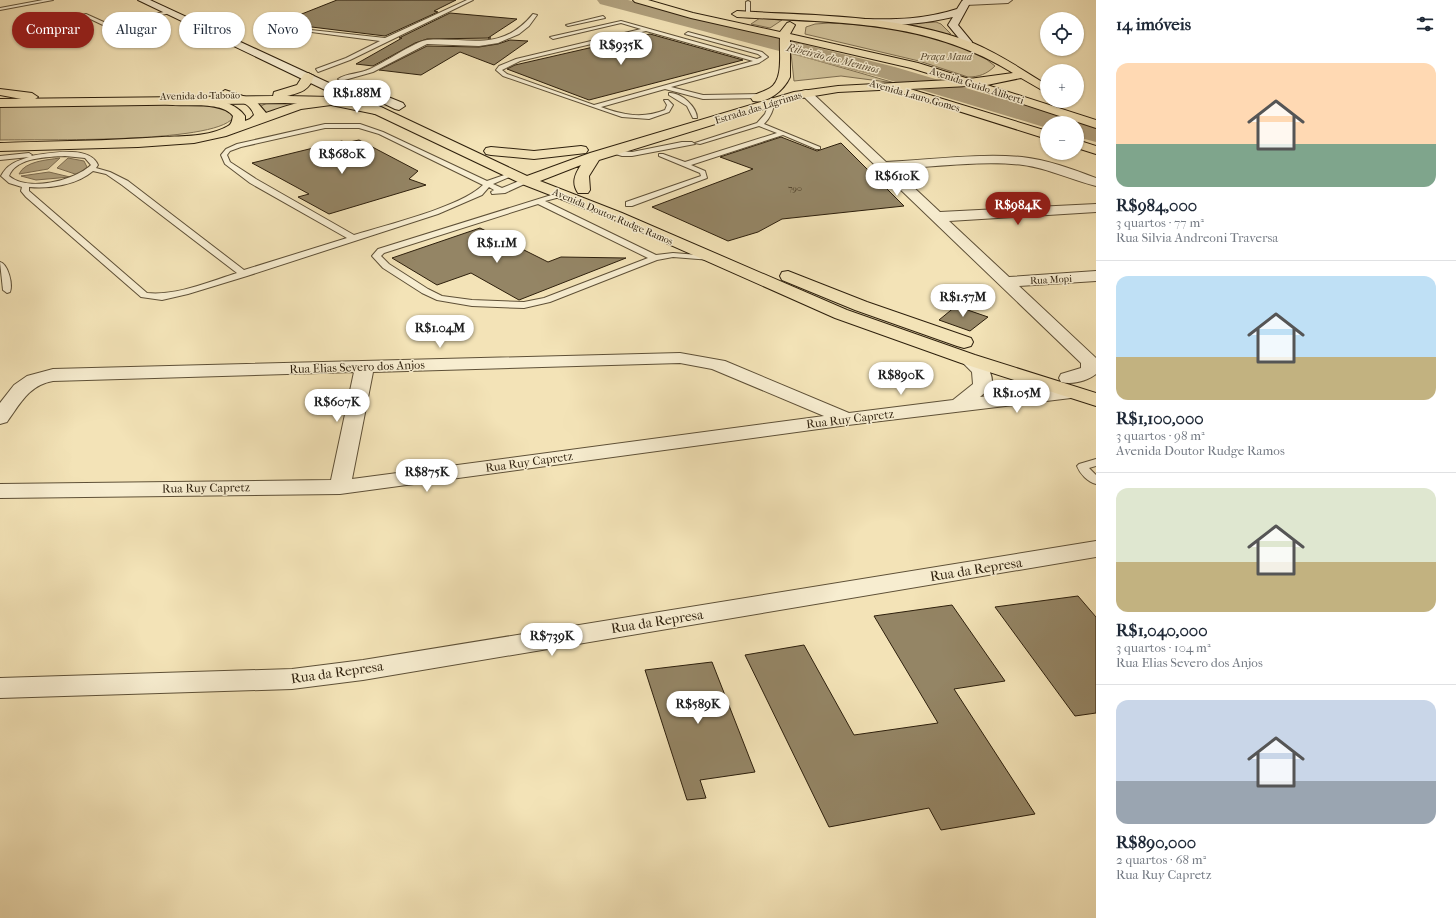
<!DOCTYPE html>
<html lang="pt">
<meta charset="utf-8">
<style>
:root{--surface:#fff;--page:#f6f6f7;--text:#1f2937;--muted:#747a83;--line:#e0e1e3;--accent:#8f2418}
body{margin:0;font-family:"IM FELL French Canon",serif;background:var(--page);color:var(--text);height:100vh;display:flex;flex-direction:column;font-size:15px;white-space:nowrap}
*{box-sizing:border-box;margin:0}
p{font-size:13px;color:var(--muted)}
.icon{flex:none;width:22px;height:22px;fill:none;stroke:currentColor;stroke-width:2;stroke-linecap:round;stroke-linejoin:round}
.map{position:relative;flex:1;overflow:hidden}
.drawer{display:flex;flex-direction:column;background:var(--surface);width:360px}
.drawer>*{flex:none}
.banner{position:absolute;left:12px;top:12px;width:380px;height:36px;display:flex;gap:8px}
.buttons{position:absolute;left:1040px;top:12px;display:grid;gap:8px}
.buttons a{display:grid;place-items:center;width:44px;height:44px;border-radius:50%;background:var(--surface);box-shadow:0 1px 3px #0004;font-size:20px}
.price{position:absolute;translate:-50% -34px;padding:0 9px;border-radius:14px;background:#fff;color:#222;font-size:13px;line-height:26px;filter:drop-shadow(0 1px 2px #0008)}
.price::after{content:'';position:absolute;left:50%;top:24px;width:12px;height:9px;margin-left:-6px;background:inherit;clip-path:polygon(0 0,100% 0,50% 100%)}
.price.on{background:var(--accent);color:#fff}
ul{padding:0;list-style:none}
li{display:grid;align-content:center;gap:8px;height:212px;padding:0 20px}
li+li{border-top:1px solid var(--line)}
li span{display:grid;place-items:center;height:124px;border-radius:12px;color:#555}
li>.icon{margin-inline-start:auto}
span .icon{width:72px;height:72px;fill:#fffc;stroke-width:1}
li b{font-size:17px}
h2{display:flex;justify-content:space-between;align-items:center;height:48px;padding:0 20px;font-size:17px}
.chip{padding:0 14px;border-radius:18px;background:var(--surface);box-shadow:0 1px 3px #0004;font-size:14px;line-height:36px}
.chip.on{background:var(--accent);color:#fff}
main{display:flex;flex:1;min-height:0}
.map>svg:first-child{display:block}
</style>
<main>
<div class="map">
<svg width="1096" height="918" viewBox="0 0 1096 918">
<rect width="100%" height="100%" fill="#f3e3b7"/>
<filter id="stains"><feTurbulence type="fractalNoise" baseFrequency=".005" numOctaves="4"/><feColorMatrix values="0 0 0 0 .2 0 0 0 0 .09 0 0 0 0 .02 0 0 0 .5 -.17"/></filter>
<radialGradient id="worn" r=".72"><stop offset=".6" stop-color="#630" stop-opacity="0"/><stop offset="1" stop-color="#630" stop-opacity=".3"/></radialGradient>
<g fill="#d1c29a" stroke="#7f7053">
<path d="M760 18 782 20 770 28 751 24Z"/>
<path d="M936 22 941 24 951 34H946L909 24Z"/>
<path d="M830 23C881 26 954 31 995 66 987 74 979 77 968 77L919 61 805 34 806 27 815 24Z"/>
<path d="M791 53 895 83 841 76 794 81Z"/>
<path d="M267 103H290L293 104 265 114 266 112 261 106Z"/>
<path d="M194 104C206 106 229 104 233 118 213 144 39 139 0 140V106Z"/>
</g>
<g fill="#b0a07d" stroke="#7c6c50">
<path d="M60 158 48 169 19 174C25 161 47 160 60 158Z"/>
<path d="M68 158 84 161 87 167 78 175 57 168Z"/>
<path d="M49 172 70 177 36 180 21 176Z"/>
</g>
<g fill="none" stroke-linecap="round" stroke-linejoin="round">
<g fill="#b0a07d" fill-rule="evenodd">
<path d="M597 0H628L895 67 1067 118 1071 123H1047V128L879 77 600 4Z"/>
<path d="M1077 121 1096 126V142L1077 137V123H1071Z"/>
</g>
</g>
<g fill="#948565" stroke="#2d1f0c">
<path d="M337 0H456L434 11 438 12 385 36 279 23Z"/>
<path d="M450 13 517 19 488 38H491L427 39 415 43 373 66 356 64 402 38H399Z"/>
<path d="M650 34 743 60 589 100 507 69 515 65Z"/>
<path d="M510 40 528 41 494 65 460 52 421 75 379 70 427 46 479 47 498 44Z"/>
<path d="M781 137 817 151 841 143 904 206 782 219 758 232 728 241 652 207 753 169 720 157Z"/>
<path d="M359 140 418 171 409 179 426 185 329 214 298 197 309 194 252 163 342 141 345 143Z"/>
<path d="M480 228 548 262 561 257 626 258 519 300 471 273 437 285 392 258Z"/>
<path d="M956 306 988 317 970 331 939 320Z"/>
<path d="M1078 596 1096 617V713L1075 716 995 607Z"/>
<path d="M952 605 1005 681 954 689 1035 814 941 830 929 808 829 827 745 655 804 645 854 735 938 723 874 616Z"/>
<path d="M712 662 755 772 700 780 706 798 687 800 645 670Z"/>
</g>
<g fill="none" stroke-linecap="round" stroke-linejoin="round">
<g stroke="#5e5037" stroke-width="2">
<g id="lane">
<path d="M43 0H53L0 10V8Z"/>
<path d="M467 0H473L350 60 318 72 316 69 346 58 380 41 281 28 283 27 385 38Z"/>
<path d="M748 1 750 2V15L748 16 746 15V2Z"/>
<path d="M169 11 171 13 105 26 82 15 86 14 106 23Z"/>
<path d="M533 14 537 15 529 26 519 34 498 43 479 46 427 44 373 72 341 81 338 79C347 73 360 74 370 69 382 64 416 41 427 40 470 37 501 53 533 14Z"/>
<path d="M603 16 605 18 568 26 566 25Z"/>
<path d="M621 21 757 59 762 57 758 54 685 34 688 32 762 52 768 57 759 63 671 87 703 95 762 94 765 96 762 98 703 99 665 89 601 107C622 115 643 119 665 110L667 105 664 100H668L673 105 669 112 649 119 622 117 503 76 496 70 499 66 516 59 641 29 621 23 553 39 550 37ZM646 31 753 61 594 105 507 74 502 70 520 61Z"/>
<path d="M669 93C681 92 697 107 697 118H693L687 106 669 95Z"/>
<path d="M770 100 775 101C773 110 771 117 764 124L820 147V149H816L783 135 691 165 705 171 707 178 632 206H626V202L701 176 700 173 659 156V154H663L685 162 777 133 759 126 700 144 695 143 757 123 765 114Z"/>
<path d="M325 124H360L383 132 487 181 510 173H514V175L493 184 502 188 524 179 531 181 505 193 492 194 491 192 494 190 489 187 482 195 438 214 247 276 188 294 162 300 141 297 26 197 21 191 22 187 9 183 1 176C7 164 17 161 29 157L0 160V156L29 153 32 155 31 156C49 153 90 145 98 165L96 168 110 172 128 181 244 270 347 238 250 183 225 164 221 155 226 149 237 144ZM325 128H359L379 134 483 185C461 207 386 225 354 235L256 179 230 162 227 155 230 151 241 147ZM65 156 85 158 91 165C74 181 28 192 9 176 16 157 48 157 65 156ZM93 171 106 174 122 185 237 273C208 282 177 296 147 293L29 191V187C49 189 77 185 93 171Z"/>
<path d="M682 142H692L695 144 632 156H622L609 152 612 150 632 152Z"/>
<path d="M561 192H564V196L545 201 656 255 673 253 711 256 715 258 711 260 673 257 657 260 550 302 524 308 472 306 437 300 422 293 383 268 372 256 378 249ZM538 204 648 258 544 298 524 302 472 300 442 296 428 289 389 264 381 256 384 253Z"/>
<path d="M0 262C8 264 13 284 10 292L7 293 3 290Z"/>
<path d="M1096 459V466L1089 468 1096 475V484C1088 482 1080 474 1077 466L1079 464Z"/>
</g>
</g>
<g stroke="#5e5037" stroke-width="2">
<g id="street">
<path d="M963 0H1012L1008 3 966 5 962 2Z"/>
<path d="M806 90 810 91 886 162C930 160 978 153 1022 157 1048 160 1072 169 1096 178V186C1071 180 1048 168 1023 165 983 160 934 167 894 169L940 212 1096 204V212L949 221 1009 277 1096 271V281L1019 286 1096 358V374C1087 381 1072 385 1061 382L1059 378 1061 374 1081 368V363L802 95 800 93 802 91Z"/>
<path d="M680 353 725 361 849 413 953 400 973 384 972 372 959 359 962 355C979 351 994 369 992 386L980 397 1071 386 1078 388 1081 392 1078 396 1071 398 848 425 340 494 0 498V484L331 480 354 372 53 381C29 385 20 404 7 422L0 424V403L14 385 27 376 53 369ZM680 363 712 369 824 416 352 479 373 372Z"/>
<path d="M1096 541V557L363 680 292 689 0 698V678L292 669 363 660Z"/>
</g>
</g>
<g stroke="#2d1f0c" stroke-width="2">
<g id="secondary">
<path d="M138 0H150L383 108 385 111 383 114H375Z"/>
<path d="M965 0 970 3 958 25 972 42 971 47H963L962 42 948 25 953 17C923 24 894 26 864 25L859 22 864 19C896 20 926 19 957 9L962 1Z"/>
<path d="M366 88 403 103 405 106 399 110 395 109 362 93 360 91Z"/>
</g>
</g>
<g stroke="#2d1f0c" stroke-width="2">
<g id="primary">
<path d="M633 0H648L693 13 780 32 787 23 790 22 795 25 790 34 918 63 969 79 1013 73C926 19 835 23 737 17L732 14 737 11C815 16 899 14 973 43 999 54 1023 70 1047 85V93L1021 78 987 85 1096 120V128L968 86 910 89 1047 131V139L901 93 900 89 838 92 796 99 599 160 589 176 590 190 588 193H578C571 183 575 174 581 165L540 181 622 213 847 310 975 355 1096 393V406L961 363 835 318 612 219 522 184 375 114 331 105 285 103 0 107V99L273 96 274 92 297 85 304 74 308 73 314 76C310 90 300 93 287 96L331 97 383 108 527 176 590 153 794 92 838 86 950 80 911 68 790 40V77C784 90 768 104 753 101L751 98C755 93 764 92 770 88 784 79 779 53 780 38L691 18 635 2Z"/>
<path d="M1077 140 1096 146V154L1077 148Z"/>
<path d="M581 146 586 147 588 150 586 153 534 159 491 155 486 154 484 151 486 148 491 147 534 151Z"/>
<path d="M788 271 867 302 971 338 973 342 971 346 964 348 957 346 855 310 782 280 780 276 782 272Z"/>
</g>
</g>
<g stroke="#2d1f0c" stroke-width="2">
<g id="highway">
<path d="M0 89 32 93 38 97 32 101 0 95Z"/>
<path d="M225 90 255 100 266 113C277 109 329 91 337 101L331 105 301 109 226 136 194 143 138 147 0 151V143C54 141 108 141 162 137 183 136 209 137 228 126 232 124 232 120 233 116 221 100 183 108 165 104L163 101 165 98 169 97C192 98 230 95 245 116V121L250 119 254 115C250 101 233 99 221 96L219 94Z"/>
</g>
</g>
<use href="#lane" fill="#f7edd0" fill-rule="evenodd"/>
<use href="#street" fill="#f7edd0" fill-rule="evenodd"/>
<use href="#secondary" fill="#f7edd0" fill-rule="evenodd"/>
<use href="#primary" fill="#f3e3b7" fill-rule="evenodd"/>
<use href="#highway" fill="#f3e3b7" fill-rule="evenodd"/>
</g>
<g text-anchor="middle" stroke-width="3" stroke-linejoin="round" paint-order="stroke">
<g font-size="9" fill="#473822">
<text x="795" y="191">790</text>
</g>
<g font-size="10" font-style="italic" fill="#5e5037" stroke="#f7edd0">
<text x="946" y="60">Praça Mauá</text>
</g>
<g font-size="10" fill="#2d1f0c" stroke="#f7edd0">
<text transform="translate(977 85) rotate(18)" y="4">Avenida Guido Aliberti</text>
<text transform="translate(200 95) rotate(-1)" y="4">Avenida do Taboão</text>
<text transform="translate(915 95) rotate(16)" y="4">Avenida Lauro Gomes</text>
<text transform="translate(758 107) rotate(-17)" y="4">Estrada das Lágrimas</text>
<text transform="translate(613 216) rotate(23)" y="4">Avenida Doutor Rudge Ramos</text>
<text transform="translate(1051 279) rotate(-3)" y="4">Rua Mopi</text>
</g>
<g font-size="11" font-style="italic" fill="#5b4c34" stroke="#f7edd0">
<text transform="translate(833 58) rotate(14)" y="4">Ribeirão dos Meninos</text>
</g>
<g font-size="12" fill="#2d1f0c" stroke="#f7edd0">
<text transform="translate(357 367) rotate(-2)" y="4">Rua Elias Severo dos Anjos</text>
<text transform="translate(850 419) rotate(-7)" y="4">Rua Ruy Capretz</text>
<text transform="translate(529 462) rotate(-8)" y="4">Rua Ruy Capretz</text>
<text transform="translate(206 488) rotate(-1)" y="4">Rua Ruy Capretz</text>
</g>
<g font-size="14" fill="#2d1f0c" stroke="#f7edd0">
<text transform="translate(976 569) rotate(-9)" y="5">Rua da Represa</text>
<text transform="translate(657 621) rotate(-9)" y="5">Rua da Represa</text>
<text transform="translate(337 672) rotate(-8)" y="5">Rua da Represa</text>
</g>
</g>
<rect width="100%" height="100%" filter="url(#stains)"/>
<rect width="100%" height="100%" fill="url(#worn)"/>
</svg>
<div class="buttons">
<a><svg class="icon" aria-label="locate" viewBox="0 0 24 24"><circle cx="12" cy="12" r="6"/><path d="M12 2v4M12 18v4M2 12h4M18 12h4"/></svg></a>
<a>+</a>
<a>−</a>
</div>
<b class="price" style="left:621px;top:66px">R$935K</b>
<b class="price" style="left:357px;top:114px">R$1.88M</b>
<b class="price" style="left:342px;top:175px">R$680K</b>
<b class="price" style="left:897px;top:197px">R$610K</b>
<b class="price on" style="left:1018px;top:226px">R$984K</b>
<b class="price" style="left:497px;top:264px">R$1.1M</b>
<b class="price" style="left:963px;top:318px">R$1.57M</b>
<b class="price" style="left:440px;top:349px">R$1.04M</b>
<b class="price" style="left:901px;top:396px">R$890K</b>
<b class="price" style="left:1017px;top:414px">R$1.05M</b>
<b class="price" style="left:337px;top:423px">R$607K</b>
<b class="price" style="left:427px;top:493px">R$875K</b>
<b class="price" style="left:552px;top:657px">R$739K</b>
<b class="price" style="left:698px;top:725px">R$589K</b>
<div class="banner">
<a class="chip on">Comprar</a>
<a class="chip">Alugar</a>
<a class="chip">Filtros</a>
<a class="chip">Novo</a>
</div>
</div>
<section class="drawer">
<h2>14 imóveis<svg class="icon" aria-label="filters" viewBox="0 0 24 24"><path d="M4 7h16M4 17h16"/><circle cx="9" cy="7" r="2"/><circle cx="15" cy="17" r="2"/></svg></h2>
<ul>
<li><span style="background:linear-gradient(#ffd9b3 65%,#7fa58c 0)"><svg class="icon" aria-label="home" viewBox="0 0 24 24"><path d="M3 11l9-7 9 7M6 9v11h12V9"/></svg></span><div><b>R$984,000</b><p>3 quartos · 77 m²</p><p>Rua Silvia Andreoni Traversa</p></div></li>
<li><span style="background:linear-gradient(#bfe0f5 65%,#c2b280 0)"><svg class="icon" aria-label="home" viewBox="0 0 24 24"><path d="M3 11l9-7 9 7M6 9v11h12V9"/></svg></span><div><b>R$1,100,000</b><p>3 quartos · 98 m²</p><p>Avenida Doutor Rudge Ramos</p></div></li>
<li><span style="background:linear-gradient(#dfe7d0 60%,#c2b280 0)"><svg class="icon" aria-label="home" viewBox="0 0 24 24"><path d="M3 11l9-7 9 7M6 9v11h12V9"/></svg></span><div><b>R$1,040,000</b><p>3 quartos · 104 m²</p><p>Rua Elias Severo dos Anjos</p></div></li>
<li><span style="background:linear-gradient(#c9d6e8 65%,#9aa5b1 0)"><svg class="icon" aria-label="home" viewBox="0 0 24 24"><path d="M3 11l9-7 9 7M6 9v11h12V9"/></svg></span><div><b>R$890,000</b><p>2 quartos · 68 m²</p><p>Rua Ruy Capretz</p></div></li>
</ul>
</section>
</main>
